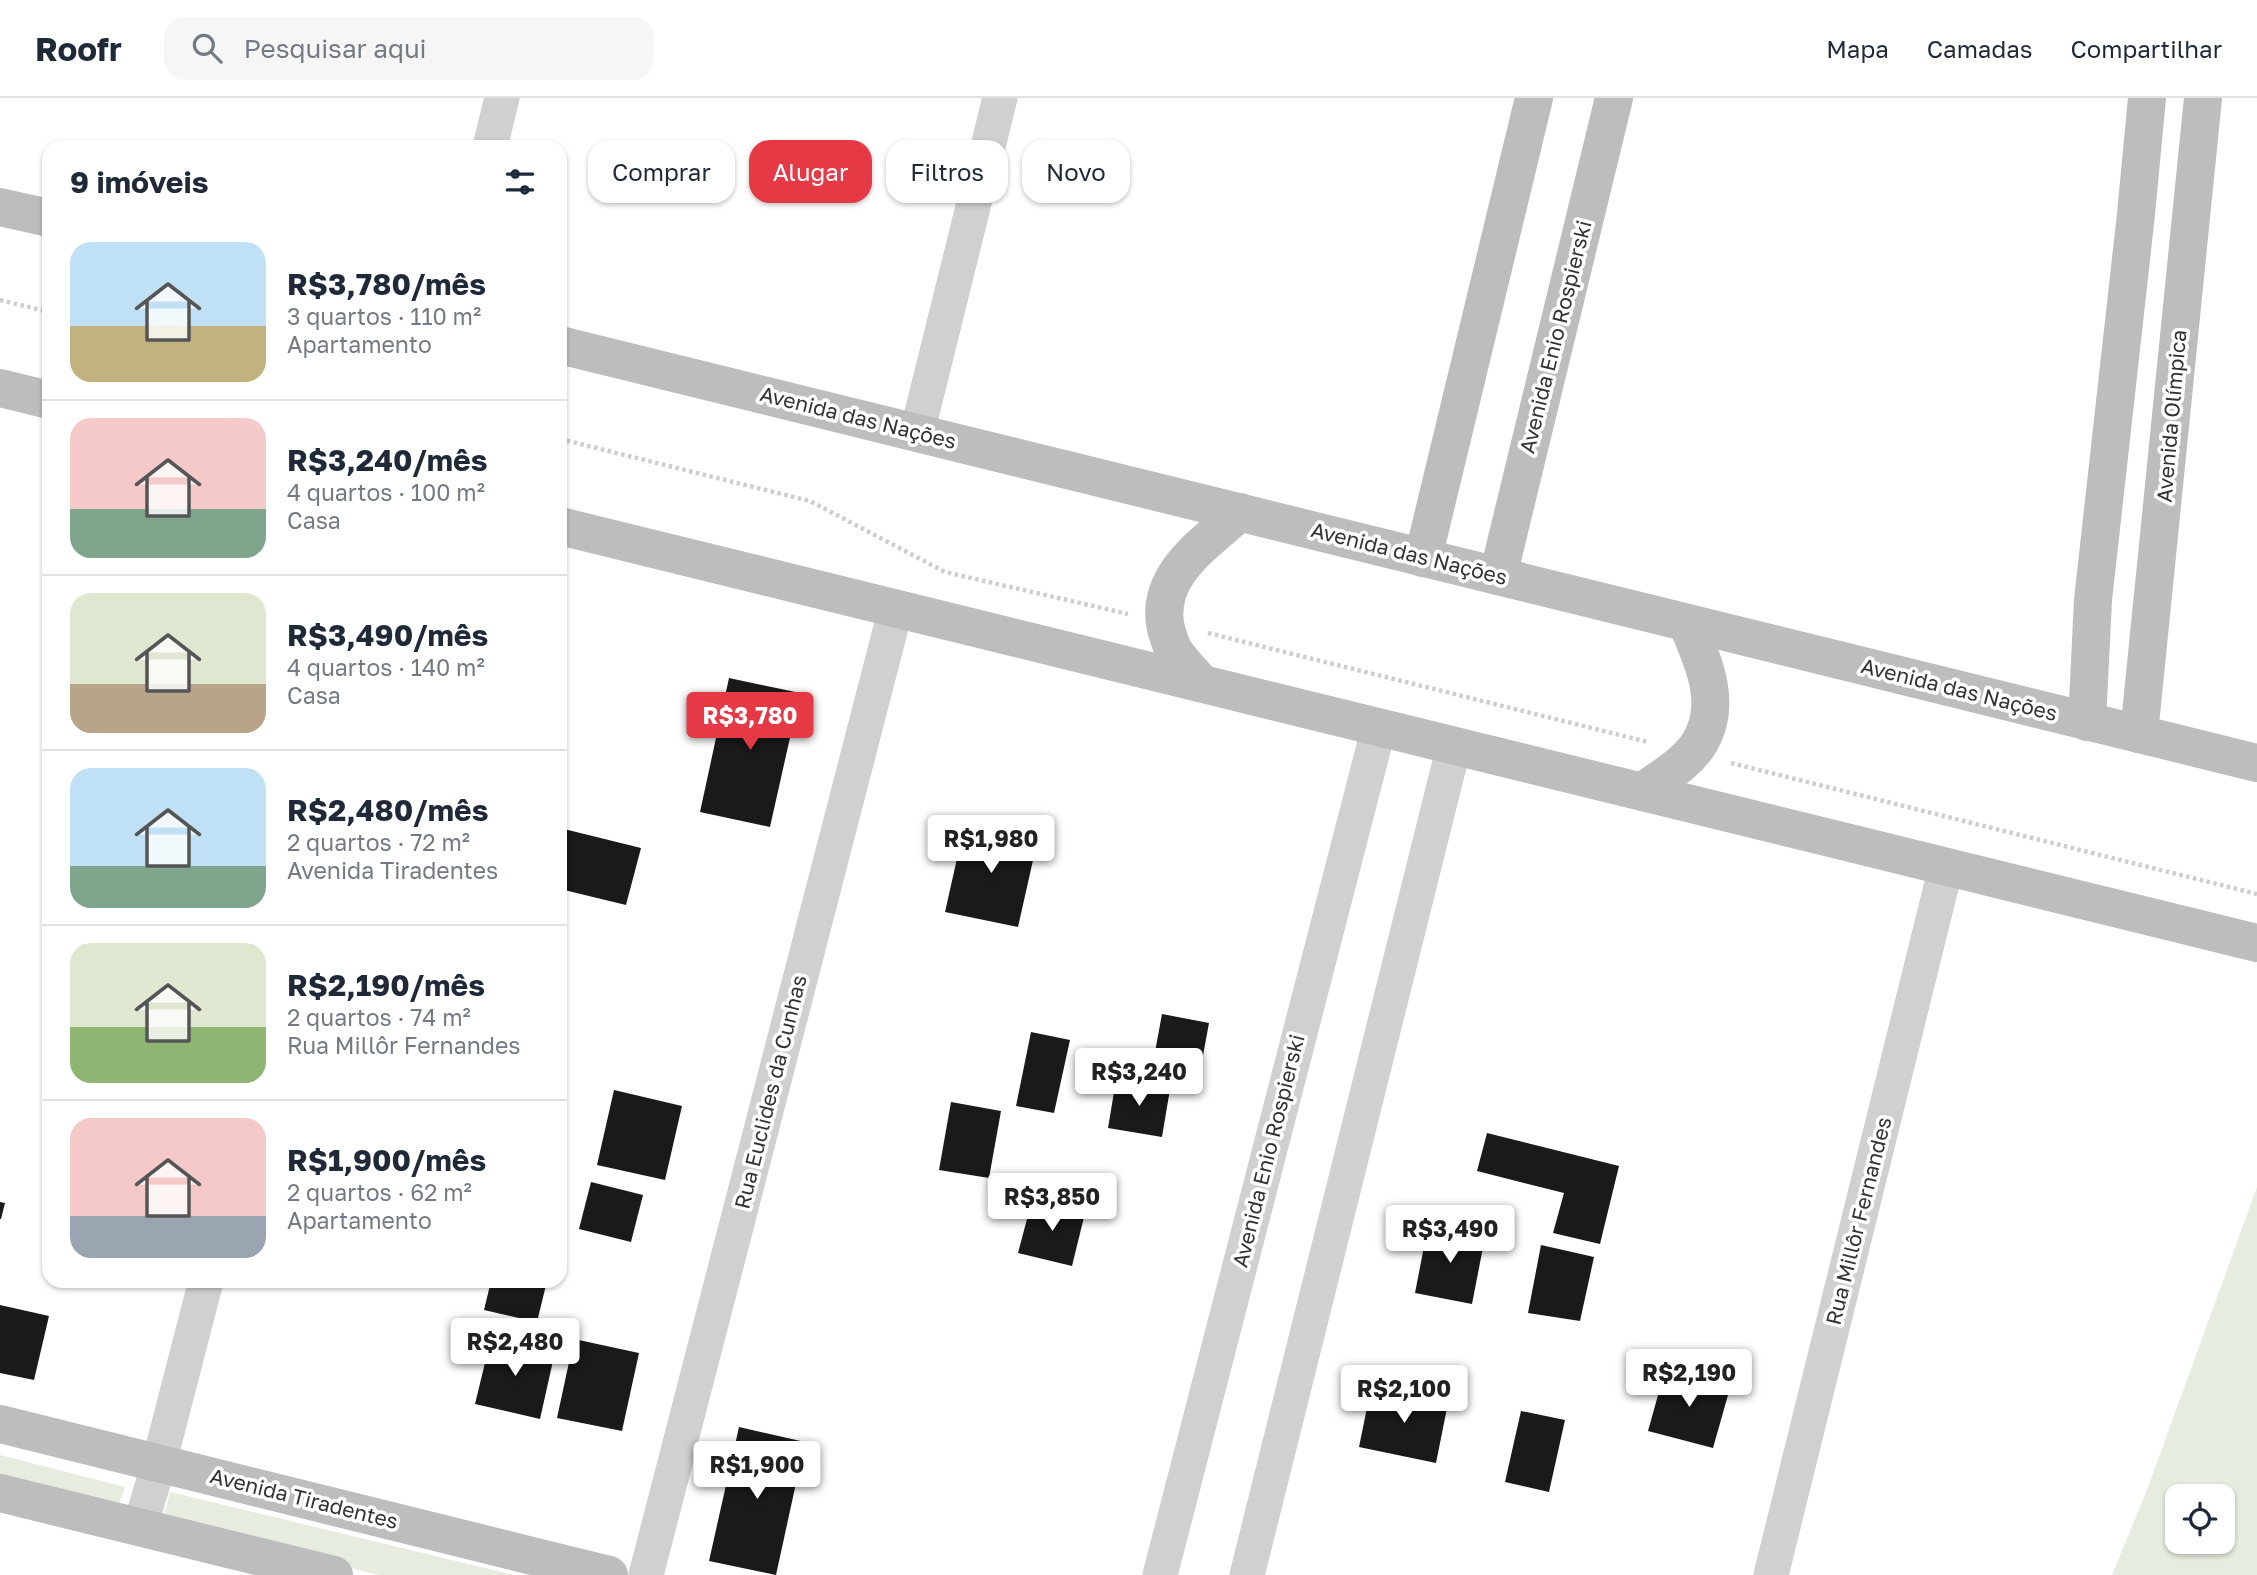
<!DOCTYPE html>
<html lang="pt">
<meta charset="utf-8">
<style>
:root{--surface:#fff;--page:#f6f6f7;--text:#1f2937;--muted:#747a83;--line:#e0e1e3;--accent:#e63946}
body{margin:0;font-family:"Golos Text",sans-serif;background:var(--page);color:var(--text);height:100vh;display:flex;flex-direction:column;font-size:26px;white-space:nowrap}
*{box-sizing:border-box;margin:0}
p{font-size:23px;color:var(--muted)}
.icon{flex:none;width:38px;height:38px;fill:none;stroke:currentColor;stroke-width:2;stroke-linecap:round;stroke-linejoin:round}
.map{position:relative;flex:1;overflow:hidden}
.sheet{position:absolute;left:42px;top:42px;width:525px;height:1148px;display:flex;flex-direction:column;background:var(--surface);border-radius:21px;box-shadow:0 2px 5px #0004}
.sheet>*{flex:none}
.banner{position:absolute;left:588px;top:42px;width:665px;height:63px;display:flex;gap:14px}
.tools{position:absolute;left:2165px;top:1386px;display:grid;gap:14px}
.tools a{display:grid;place-items:center;width:70px;height:70px;border-radius:14px;background:var(--surface);box-shadow:0 2px 5px #0004;font-size:35px}
.price{position:absolute;translate:-50% -60px;padding:0 16px;border-radius:7px;background:#fff;color:#222;font-size:23px;line-height:46px;filter:drop-shadow(0 2px 4px #0008)}
.price::after{content:'';position:absolute;left:50%;top:42px;width:21px;height:16px;margin-left:-10px;background:inherit;clip-path:polygon(0 0,100% 0,50% 100%)}
.price.selected{background:var(--accent);color:#fff}
ul{padding:0;list-style:none}
li{display:flex;align-items:center;gap:21px;height:175px;padding:0 28px}
li+li{border-top:2px solid var(--line)}
li span{display:grid;place-items:center;flex:none;width:196px;height:140px;border-radius:21px;color:#555}
li>.icon{margin-inline-start:auto}
span .icon{width:84px;height:84px;fill:#fffc;stroke-width:1}
li b{font-size:30px}
h2{display:flex;justify-content:space-between;align-items:center;height:84px;padding:0 28px;font-size:30px}
.tag{padding:0 24px;border-radius:21px;background:var(--surface);box-shadow:0 2px 5px #0004;font-size:24px;line-height:63px}
.tag.selected{background:var(--accent);color:#fff}
header{display:flex;align-items:center;gap:42px;box-sizing:border-box;height:98px;padding:0 35px;background:var(--surface);border-bottom:2px solid var(--line)}
header strong{font-size:33px}
nav{display:flex;gap:38px;margin-inline-start:auto;font-size:24px}
.search{width:490px;height:63px;background:var(--page);display:flex;align-items:center;gap:18px;box-sizing:border-box;padding:0 24px;border-radius:21px;color:var(--muted);font-size:26px}
.map>svg:first-child{display:block}
</style>
<header>
<strong>Roofr</strong>
<div class="search"><svg class="icon" aria-label="search" viewBox="0 0 24 24"><circle cx="10" cy="10" r="6"/><path d="M15 15l6 6"/></svg>Pesquisar aqui</div>
<nav><a>Mapa</a><a>Camadas</a><a>Compartilhar</a></nav>
</header>
<div class="map">
<svg width="2257" height="1477" viewBox="0 0 2257 1477">
<rect width="100%" height="100%" fill="#fff"/>
<g fill="#e6ecdf" fill-rule="evenodd">
<path d="M2257 1089V1477H2112L2147 1392ZM2177 1398H2222V1444H2177Z"/>
<path d="M0 1357 125 1389 116 1414 0 1385Z"/>
<path d="M170 1394 514 1477H379L162 1425Z"/>
</g>
<g fill="#1a1a1a">
<path d="M729 580 800 595 770 729 700 714Z"/>
<path d="M965 725 1038 740 1018 829 945 814Z"/>
<path d="M560 730 641 750 626 807 560 791Z"/>
<path d="M1162 916 1209 925 1202 963 1155 954Z"/>
<path d="M1031 934 1070 942 1054 1015 1016 1008Z"/>
<path d="M1116 982 1170 991 1162 1039 1108 1030Z"/>
<path d="M614 992 682 1008 665 1082 597 1067Z"/>
<path d="M951 1004 1001 1013 989 1080 939 1072Z"/>
<path d="M1487 1035 1619 1068 1600 1146 1553 1135 1564 1095 1477 1073Z"/>
<path d="M591 1084 643 1097 631 1144 579 1131Z"/>
<path d="M1032 1102 1085 1115 1072 1168 1018 1155Z"/>
<path d="M0 1104 5 1105 1 1121H0Z"/>
<path d="M1428 1128 1485 1139 1472 1206 1415 1195Z"/>
<path d="M1541 1147 1594 1159 1580 1223 1528 1215Z"/>
<path d="M491 1183H547L537 1224 484 1212Z"/>
<path d="M0 1207 49 1218 34 1282 0 1275Z"/>
<path d="M491 1240 555 1254 540 1321 475 1306Z"/>
<path d="M574 1241 639 1255 622 1333 557 1320Z"/>
<path d="M1665 1272 1730 1290 1713 1350 1648 1333Z"/>
<path d="M1371 1290 1448 1305 1436 1365 1359 1349Z"/>
<path d="M1521 1313 1565 1322 1549 1394 1505 1384Z"/>
<path d="M739 1329 805 1344 776 1477 709 1463Z"/>
</g>
<g fill="none" stroke-linecap="round" stroke-linejoin="round">
<g stroke="#cdcdcd" stroke-width="4.5" stroke-dasharray="3.5 3.5" stroke-linecap="butt">
<path d="M0 202 49 214"/>
<path d="M560 341 810 403 945 474 1128 516"/>
<path d="M1208 535 1648 644"/>
<path d="M1731 665 2257 796"/>
</g>
<g stroke="#d0d0d0" stroke-width="35">
<path d="M490 49 502 0"/>
<path d="M917 335 1000 0"/>
<path d="M140 1429 159 1365 206 1183"/>
<path d="M646 1477 896 510"/>
<path d="M1160 1477 1379 629"/>
<path d="M1247 1477 1454 648"/>
<path d="M1771 1477 1946 769"/>
</g>
<g stroke="#bdbdbd" stroke-width="38">
<path d="M0 109 49 120"/>
<path d="M560 247 2257 665"/>
<path d="M0 290 49 302"/>
<path d="M560 428 2257 845"/>
<path d="M1423 460 1534 0"/>
<path d="M1498 478 1614 0"/>
<path d="M1201 585C1192 574 1180 563 1173 551 1170 545 1168 537 1166 531 1154 477 1205 446 1240 414"/>
<path d="M2087 624 2093 502 2136 116 2147 0"/>
<path d="M2139 636 2203 0"/>
<path d="M1642 694C1661 680 1688 665 1700 644 1723 605 1703 563 1687 525"/>
<path d="M0 1326 609 1477"/>
<path d="M0 1395 334 1477"/>
</g>
</g>
<g text-anchor="middle" stroke-width="7" stroke-linejoin="round" paint-order="stroke">
<g font-size="21" fill="#333" stroke="#fff">
<text transform="translate(1556 239) rotate(-76)" y="7">Avenida Enio Rospierski</text>
<text transform="translate(2172 318) rotate(-85)" y="7">Avenida Olímpica</text>
<text transform="translate(858 320) rotate(14)" y="7">Avenida das Nações</text>
<text transform="translate(1409 456) rotate(14)" y="7">Avenida das Nações</text>
<text transform="translate(1959 592) rotate(14)" y="7">Avenida das Nações</text>
<text transform="translate(771 994) rotate(-76)" y="7">Rua Euclides da Cunhas</text>
<text transform="translate(1269 1053) rotate(-76)" y="7">Avenida Enio Rospierski</text>
<text transform="translate(1859 1123) rotate(-76)" y="7">Rua Millôr Fernandes</text>
<text transform="translate(304 1401) rotate(14)" y="7">Avenida Tiradentes</text>
</g>
</g>
</svg>
<div class="tools">
<a><svg class="icon" aria-label="locate" viewBox="0 0 24 24"><circle cx="12" cy="12" r="6"/><path d="M12 2v4M12 18v4M2 12h4M18 12h4"/></svg></a>
</div>
<b class="price selected" style="left:750px;top:654px">R$3,780</b>
<b class="price" style="left:991px;top:777px">R$1,980</b>
<b class="price" style="left:1139px;top:1010px">R$3,240</b>
<b class="price" style="left:1052px;top:1135px">R$3,850</b>
<b class="price" style="left:1450px;top:1167px">R$3,490</b>
<b class="price" style="left:515px;top:1280px">R$2,480</b>
<b class="price" style="left:1689px;top:1311px">R$2,190</b>
<b class="price" style="left:1404px;top:1327px">R$2,100</b>
<b class="price" style="left:757px;top:1403px">R$1,900</b>
<div class="banner">
<a class="tag">Comprar</a>
<a class="tag selected">Alugar</a>
<a class="tag">Filtros</a>
<a class="tag">Novo</a>
</div>
<section class="sheet">
<h2>9 imóveis<svg class="icon" aria-label="filters" viewBox="0 0 24 24"><path d="M4 7h16M4 17h16"/><circle cx="9" cy="7" r="2"/><circle cx="15" cy="17" r="2"/></svg></h2>
<ul>
<li><span style="background:linear-gradient(#bfe0f5 60%,#c2b280 0)"><svg class="icon" aria-label="home" viewBox="0 0 24 24"><path d="M3 11l9-7 9 7M6 9v11h12V9"/></svg></span><div><b>R$3,780/mês</b><p>3 quartos · 110 m²</p><p>Apartamento</p></div></li>
<li><span style="background:linear-gradient(#f6c9c9 65%,#7fa58c 0)"><svg class="icon" aria-label="home" viewBox="0 0 24 24"><path d="M3 11l9-7 9 7M6 9v11h12V9"/></svg></span><div><b>R$3,240/mês</b><p>4 quartos · 100 m²</p><p>Casa</p></div></li>
<li><span style="background:linear-gradient(#dfe7d0 65%,#b9a48a 0)"><svg class="icon" aria-label="home" viewBox="0 0 24 24"><path d="M3 11l9-7 9 7M6 9v11h12V9"/></svg></span><div><b>R$3,490/mês</b><p>4 quartos · 140 m²</p><p>Casa</p></div></li>
<li><span style="background:linear-gradient(#bfe0f5 70%,#7fa58c 0)"><svg class="icon" aria-label="home" viewBox="0 0 24 24"><path d="M3 11l9-7 9 7M6 9v11h12V9"/></svg></span><div><b>R$2,480/mês</b><p>2 quartos · 72 m²</p><p>Avenida Tiradentes</p></div></li>
<li><span style="background:linear-gradient(#dfe7d0 60%,#8fb573 0)"><svg class="icon" aria-label="home" viewBox="0 0 24 24"><path d="M3 11l9-7 9 7M6 9v11h12V9"/></svg></span><div><b>R$2,190/mês</b><p>2 quartos · 74 m²</p><p>Rua Millôr Fernandes</p></div></li>
<li><span style="background:linear-gradient(#f6c9c9 70%,#9aa5b1 0)"><svg class="icon" aria-label="home" viewBox="0 0 24 24"><path d="M3 11l9-7 9 7M6 9v11h12V9"/></svg></span><div><b>R$1,900/mês</b><p>2 quartos · 62 m²</p><p>Apartamento</p></div></li>
</ul>
</section>
</div>
